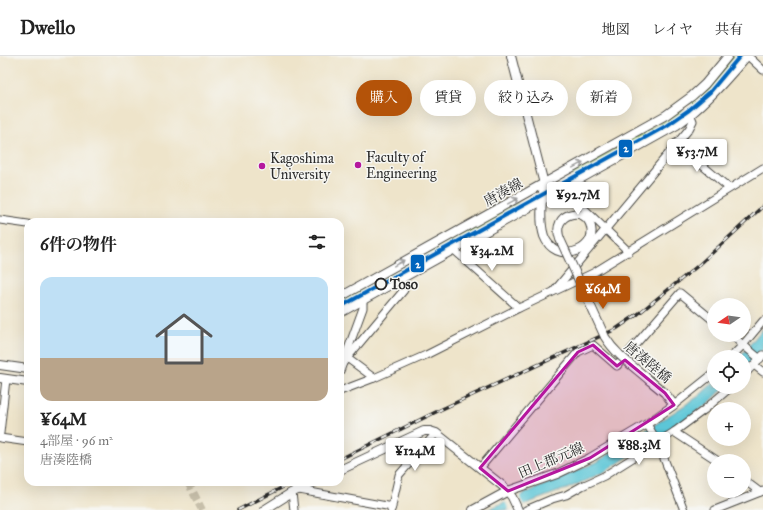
<!DOCTYPE html>
<html lang="ja">
<meta charset="utf-8">
<style>
:root{--surface:#fff;--page:#f6f6f6;--text:#222;--muted:#767676;--line:#e0e0e0;--accent:#b45309}
body{margin:0;font-family:"IM FELL Great Primer","Noto Serif JP",serif;background:var(--page);color:var(--text);height:100vh;display:flex;flex-direction:column;font-size:15px;white-space:nowrap}
*{box-sizing:border-box;margin:0}
p{font-size:13px;color:var(--muted)}
.icon{flex:none;width:22px;height:22px;fill:none;stroke:currentColor;stroke-width:2;stroke-linecap:round;stroke-linejoin:round}
.map{position:relative;flex:1;overflow:hidden}
.sheet{position:absolute;left:24px;top:162px;width:320px;height:268px;display:flex;flex-direction:column;background:var(--surface);border-radius:12px;box-shadow:0 4px 16px #0002}
.sheet>*{flex:none}
.top-card{position:absolute;left:356px;top:24px;width:347px;height:36px;display:flex;gap:8px}
.needle{width:26px;rotate:257deg}
.fabs{position:absolute;left:707px;top:242px;display:grid;gap:8px}
.fabs a{display:grid;place-items:center;width:44px;height:44px;border-radius:50%;background:var(--surface);box-shadow:0 4px 16px #0002;font-size:20px}
.price{position:absolute;translate:-50% -34px;padding:0 9px;border-radius:4px;background:#fff;color:#222;font-size:13px;line-height:26px;filter:drop-shadow(0 1px 2px #0008)}
.price::after{content:'';position:absolute;left:50%;top:24px;width:12px;height:9px;margin-left:-6px;background:inherit;clip-path:polygon(0 0,100% 0,50% 100%)}
.price.on{background:var(--accent);color:#fff}
ul{padding:0;list-style:none}
li{display:grid;align-content:center;gap:8px;height:212px;padding:0 16px}
li span{display:grid;place-items:center;height:124px;border-radius:12px;color:#555}
li>.icon{margin-inline-start:auto}
span .icon{width:72px;height:72px;fill:#fffc;stroke-width:1}
li b{font-size:17px}
h2{display:flex;justify-content:space-between;align-items:center;height:48px;padding:0 16px;font-size:17px}
.pill{padding:0 14px;border-radius:18px;background:var(--surface);box-shadow:0 4px 16px #0002;font-size:14px;line-height:36px}
.pill.on{background:var(--accent);color:#fff}
header{display:flex;align-items:center;gap:24px;box-sizing:border-box;height:56px;padding:0 20px;background:var(--surface);border-bottom:1px solid var(--line)}
header strong{font-size:19px}
nav{display:flex;gap:22px;margin-inline-start:auto;font-size:14px}
.map>svg:first-child{display:block}
</style>
<header>
<strong>Dwello</strong>
<nav><a>地図</a><a>レイヤ</a><a>共有</a></nav>
</header>
<div class="map">
<svg width="763" height="454" viewBox="0 0 763 454">
<rect width="100%" height="100%" fill="#f6f6f2"/>
<filter id="ink" filterUnits="userSpaceOnUse"><feTurbulence type="fractalNoise" baseFrequency=".025" numOctaves="2"/><feDisplacementMap in="SourceGraphic" scale="8" xChannelSelector="R" yChannelSelector="G"/><feConvolveMatrix kernelMatrix="1 2 1 2 8 2 1 2 1" color-interpolation-filters="sRGB"/></filter>
<filter id="wash" filterUnits="userSpaceOnUse"><feTurbulence type="fractalNoise" baseFrequency=".012" numOctaves="4" result="noise"/><feDisplacementMap in="SourceGraphic" scale="16" xChannelSelector="R" yChannelSelector="G"/><feGaussianBlur stdDeviation="0.9" result="paint"/><feColorMatrix in="noise" values="0 0 0 0 0 0 0 0 0 0 0 0 0 0 0 0 0 1.4 0 .05"/><feComposite in="paint" operator="in"/></filter>
<g filter="url(#wash)">
<rect width="100%" height="100%" fill="#eee4ca"/>
<g fill="#9ec975" stroke="#647a50">
<path d="M733 0H742L720 27 694 52 690 47 715 22Z"/>
<path d="M681 53 685 59 679 64 574 123 571 117 652 72Z"/>
<path d="M518 146 521 152 372 235 369 229Z"/>
<path d="M363 232 367 238 340 253V245Z"/>
</g>
<g fill="#5cc6d7" stroke="#447881">
<path d="M763 272V293L744 313V301H740Z"/>
<path d="M714 326V331H725L709 347 676 370 606 415 567 433 560 435 510 454H487L597 406 699 340Z"/>
</g>
<path fill="#eee4ca" d="M521 437 520 442 523 448 525 450 515 454H509L506 447 502 445Z"/>
</g>
<g filter="url(#ink)">
<g fill="none" stroke-linecap="round" stroke-linejoin="round">
<path stroke="#c7bfaa" stroke-width="8" stroke-dasharray="8 4" stroke-linecap="butt" d="M188 426 202 454"/>
<g stroke="#484743" stroke-width="9">
<g id="minor">
<path d="M748 0 763 14"/>
<path d="M676 87 729 132"/>
<path d="M564 133 629 196"/>
<path d="M0 164 28 168"/>
<path d="M454 194 519 252"/>
<path d="M555 234 689 73 693 65 691 60"/>
<path d="M731 279 760 303"/>
<path d="M731 301 743 289 763 265"/>
<path d="M347 302 374 322"/>
<path d="M342 308 404 234 401 224"/>
<path d="M754 309 763 316"/>
<path d="M340 315 363 252V245"/>
<path d="M744 319 763 299"/>
<path d="M340 335 374 322 426 299 519 252 593 217 763 112"/>
<path d="M674 349 714 317"/>
<path d="M647 368 658 387 684 454"/>
<path d="M674 376 718 405"/>
<path d="M0 377 6 323"/>
<path d="M0 382 28 386"/>
<path d="M480 412 578 296 593 289 617 310 680 237 714 265"/>
<path d="M744 424 760 436"/>
<path d="M299 434 392 451"/>
<path d="M292 437 294 454"/>
<path d="M391 454 399 419 436 377"/>
<path d="M526 454 552 443 566 439 582 430 604 420 674 376 704 354 731 331"/>
<path d="M715 454 763 435"/>
</g>
</g>
<g stroke="#484743" stroke-width="10">
<g id="tertiary">
<path d="M511 0 544 128C542 144 539 164 544 180 555 209 597 196 591 171 586 148 550 157 560 183"/>
<path d="M340 241 666 59 692 40 705 28 728 0"/>
<path d="M340 257 677 69C705 49 725 25 747 0"/>
<path d="M0 309 28 313"/>
<path d="M0 322 28 326"/>
<path d="M340 414 424 375H430L436 377 504 431 512 441 518 454"/>
<path d="M264 454 291 437 315 426"/>
<path d="M473 454 508 435 557 418 590 402 647 368 674 349 665 337 649 324"/>
</g>
</g>
<use href="#minor" stroke="#fff" stroke-width="7"/>
<use href="#tertiary" stroke="#fff" stroke-width="8"/>
<g stroke="#2b2b2b" stroke-width="3.5">
<g id="rail">
<path d="M340 403 442 353 616 273 638 258 700 208 763 150"/>
<path d="M238 454 293 426"/>
</g>
</g>
<use href="#rail" stroke="#f6f6f2" stroke-width="2" stroke-dasharray="6" stroke-linecap="butt"/>
<g stroke="#484743" stroke-width="10" stroke-linecap="butt">
<path id="tertiary-bridge" d="M560 183 605 281C616 299 633 310 649 324"/>
</g>
<use href="#tertiary-bridge" stroke="#fff" stroke-width="8"/>
<g stroke="#f6f6f2" stroke-width="7">
<path id="tram-1" d="M340 251 666 70 689 54 710 36 740 0"/>
</g>
<use href="#tram-1" stroke="#0065bd" stroke-width="4"/>
</g>
<defs><path id="oneway-shaft" d="M-6 0H5M1.5-3L5.5 0L1.5 3" fill="none" stroke-width="1.6" stroke-linecap="round" stroke-linejoin="round"/></defs>
<g stroke="#a0a0a0">
<use href="#oneway-shaft" transform="translate(578 109) rotate(-29)"/>
<use href="#oneway-shaft" transform="translate(513 145) rotate(-29)"/>
<use href="#oneway-shaft" transform="translate(399 207) rotate(-29)"/>
</g>
</g>
<path fill="#b5179e" fill-opacity="0.2" stroke="#b5179e" stroke-width="3" stroke-linejoin="round" d="M593 289 617 310 625 304 665 337 674 349 590 402 508 435 480 412 578 296Z"/>
<g fill="#b5179e" stroke="#f6f6f2" stroke-width="1.5">
<circle cx="358" cy="109" r="4"/>
<circle cx="262" cy="110" r="4"/>
</g>
<circle fill="#f6f6f2" stroke="#2b2b2b" stroke-width="2" cx="381" cy="228" r="5.5"/>
<g text-anchor="middle" stroke-width="3" stroke-linejoin="round" paint-order="stroke">
<g font-size="14" fill="#2b2b2b" stroke="#f6f6f2" text-anchor="start">
<text x="366" y="106">Faculty of<tspan x="366" dy="16">Engineering</tspan></text>
<text x="270" y="107">Kagoshima<tspan x="270" dy="16">University</tspan></text>
</g>
<g font-size="14" fill="#2b2b2b" stroke="#f6f6f2">
<text transform="translate(503 136) rotate(-29)" y="5">唐湊線</text>
<text transform="translate(648 306) rotate(40)" y="5">唐湊陸橋</text>
<text transform="translate(551 404) rotate(-23)" y="5">田上郡元線</text>
</g>
<g font-size="14" font-weight="bold" fill="#2b2b2b" stroke="#f6f6f2" text-anchor="start">
<text x="390" y="233">Toso</text>
</g>
</g>
<g stroke="#f6f6f2" stroke-width="1.5">
<rect x="618" y="83" width="15" height="19" rx="4" fill="#0065bd"/>
<rect x="410" y="198" width="15" height="19" rx="4" fill="#0065bd"/>
</g>
<g font-size="11" text-anchor="middle" font-weight="bold" fill="#fff">
<text x="626" y="96">2</text>
<text x="418" y="212">2</text>
</g>
</svg>
<div class="fabs">
<a><svg class="needle" viewBox="-14 -14 28 28"><path d="M0-13l5 13h-10z" fill="#e53935"/><path d="M0 13l5-13h-10z" fill="#767676"/></svg></a>
<a><svg class="icon" aria-label="locate" viewBox="0 0 24 24"><circle cx="12" cy="12" r="6"/><path d="M12 2v4M12 18v4M2 12h4M18 12h4"/></svg></a>
<a>+</a>
<a>−</a>
</div>
<b class="price" style="left:697px;top:117px">¥53.7M</b>
<b class="price" style="left:578px;top:160px">¥92.7M</b>
<b class="price" style="left:492px;top:216px">¥34.2M</b>
<b class="price on" style="left:603px;top:254px">¥64M</b>
<b class="price" style="left:639px;top:410px">¥88.3M</b>
<b class="price" style="left:415px;top:416px">¥124M</b>
<div class="top-card">
<a class="pill on">購入</a>
<a class="pill">賃貸</a>
<a class="pill">絞り込み</a>
<a class="pill">新着</a>
</div>
<section class="sheet">
<h2>6件の物件<svg class="icon" aria-label="filters" viewBox="0 0 24 24"><path d="M4 7h16M4 17h16"/><circle cx="9" cy="7" r="2"/><circle cx="15" cy="17" r="2"/></svg></h2>
<ul>
<li><span style="background:linear-gradient(#bfe0f5 65%,#b9a48a 0)"><svg class="icon" aria-label="home" viewBox="0 0 24 24"><path d="M3 11l9-7 9 7M6 9v11h12V9"/></svg></span><div><b>¥64M</b><p>4部屋 · 96 m²</p><p>唐湊陸橋</p></div></li>
</ul>
</section>
</div>
